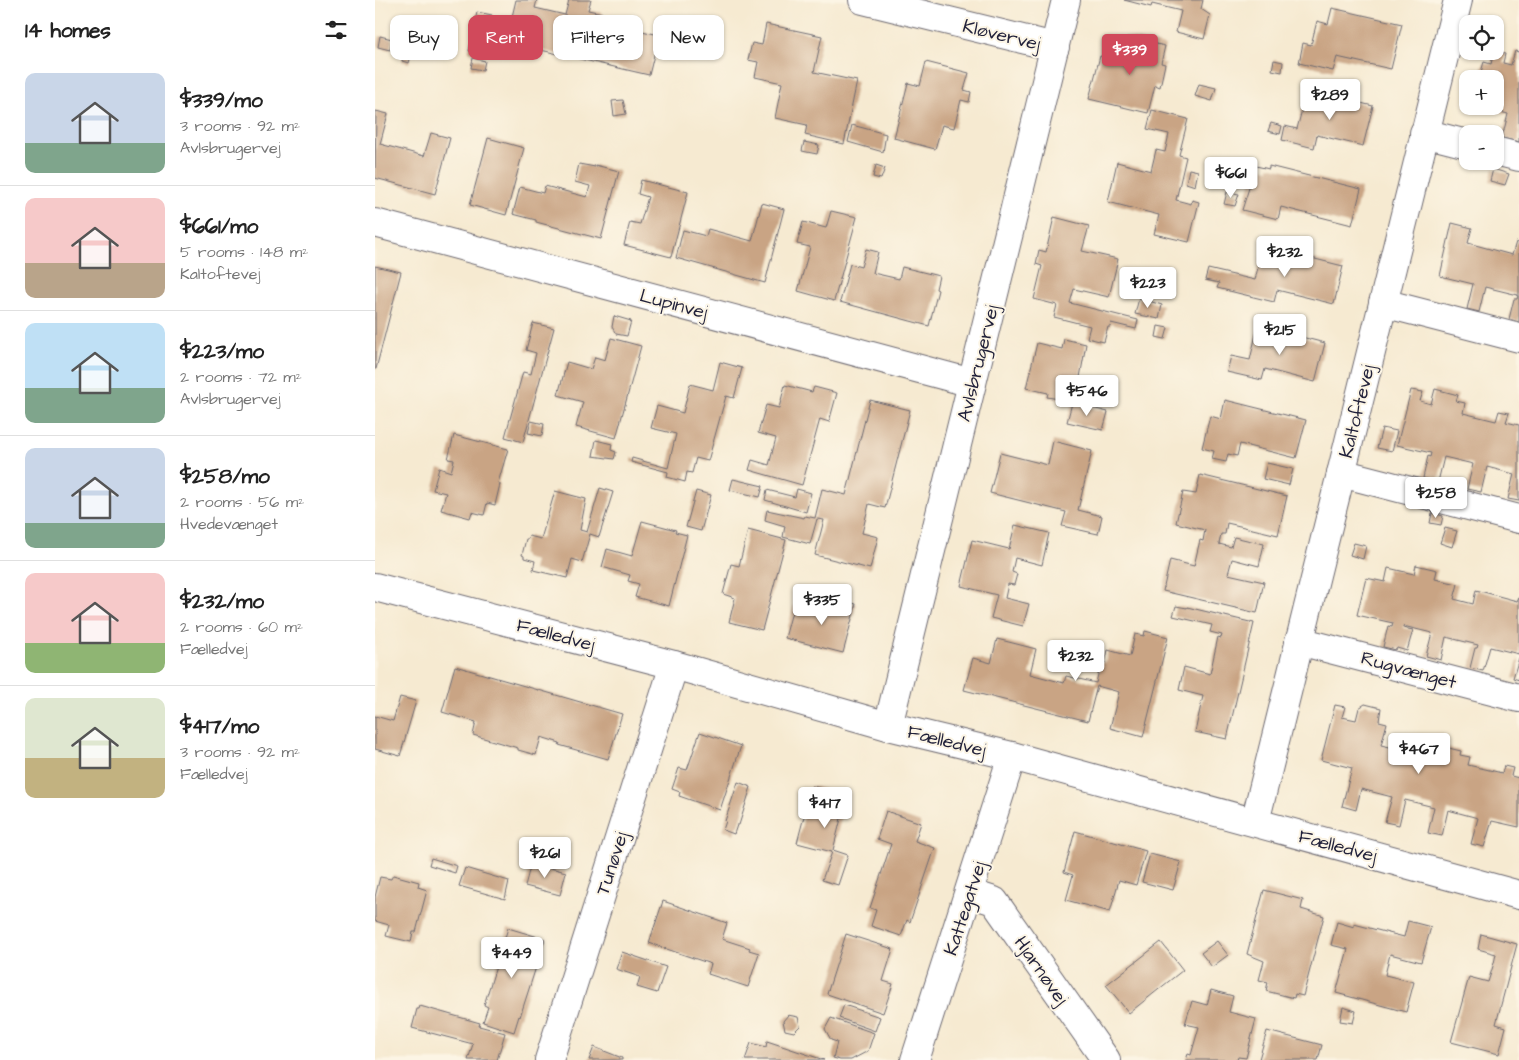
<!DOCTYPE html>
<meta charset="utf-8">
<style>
:root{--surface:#fff;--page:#f2f2f2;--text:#222;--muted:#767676;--line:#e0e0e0;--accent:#d1495b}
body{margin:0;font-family:"Architects Daughter",sans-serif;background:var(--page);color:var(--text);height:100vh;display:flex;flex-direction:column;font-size:19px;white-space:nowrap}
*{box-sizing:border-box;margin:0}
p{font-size:16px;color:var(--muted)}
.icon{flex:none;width:28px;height:28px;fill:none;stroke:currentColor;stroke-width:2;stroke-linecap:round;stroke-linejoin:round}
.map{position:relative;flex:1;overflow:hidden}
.side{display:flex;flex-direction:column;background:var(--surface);width:375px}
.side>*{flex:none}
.guide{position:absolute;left:15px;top:15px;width:475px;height:45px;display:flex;gap:10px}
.tools{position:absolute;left:1084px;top:15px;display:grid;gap:10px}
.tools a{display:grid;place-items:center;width:45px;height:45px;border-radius:10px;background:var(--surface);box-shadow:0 1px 4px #0004;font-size:25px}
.price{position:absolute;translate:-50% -42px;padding:0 11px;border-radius:5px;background:#fff;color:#222;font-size:16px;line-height:32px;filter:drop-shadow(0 1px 2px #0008)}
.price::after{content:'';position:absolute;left:50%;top:30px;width:15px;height:11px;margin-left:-8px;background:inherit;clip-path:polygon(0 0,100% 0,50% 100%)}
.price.current{background:var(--accent);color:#fff}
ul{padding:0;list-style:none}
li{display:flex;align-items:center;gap:15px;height:125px;padding:0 25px}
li+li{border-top:1px solid var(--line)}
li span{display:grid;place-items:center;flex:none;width:140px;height:100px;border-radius:10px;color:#555}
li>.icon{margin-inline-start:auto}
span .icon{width:60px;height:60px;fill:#fffc;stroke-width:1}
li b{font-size:21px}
h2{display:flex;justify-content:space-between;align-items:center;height:60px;padding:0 25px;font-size:21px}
.tag{padding:0 18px;border-radius:10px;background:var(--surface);box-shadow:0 1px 4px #0004;font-size:18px;line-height:45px}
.tag.current{background:var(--accent);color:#fff}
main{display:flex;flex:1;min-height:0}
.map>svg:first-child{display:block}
</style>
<main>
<section class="side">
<h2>14 homes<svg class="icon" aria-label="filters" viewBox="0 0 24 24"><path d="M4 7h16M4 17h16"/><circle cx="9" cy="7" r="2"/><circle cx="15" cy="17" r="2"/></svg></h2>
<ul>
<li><span style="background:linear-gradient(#c9d6e8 70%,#7fa58c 0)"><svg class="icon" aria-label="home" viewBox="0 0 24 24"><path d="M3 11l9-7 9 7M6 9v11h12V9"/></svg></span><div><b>$339/mo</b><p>3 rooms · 92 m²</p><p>Avlsbrugervej</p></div></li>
<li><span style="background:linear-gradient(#f6c9c9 65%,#b9a48a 0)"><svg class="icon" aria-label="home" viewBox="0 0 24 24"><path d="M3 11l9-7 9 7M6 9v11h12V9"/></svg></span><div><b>$661/mo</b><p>5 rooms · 148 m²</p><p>Kaltoftevej</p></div></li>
<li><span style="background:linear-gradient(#bfe0f5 65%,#7fa58c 0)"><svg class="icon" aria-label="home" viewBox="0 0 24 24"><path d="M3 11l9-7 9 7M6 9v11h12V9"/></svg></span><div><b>$223/mo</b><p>2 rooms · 72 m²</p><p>Avlsbrugervej</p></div></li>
<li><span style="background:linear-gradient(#c9d6e8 75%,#7fa58c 0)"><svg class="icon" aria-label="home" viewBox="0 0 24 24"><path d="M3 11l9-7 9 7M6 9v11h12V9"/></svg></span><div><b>$258/mo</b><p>2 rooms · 56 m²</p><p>Hvedevænget</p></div></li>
<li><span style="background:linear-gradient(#f6c9c9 70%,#8fb573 0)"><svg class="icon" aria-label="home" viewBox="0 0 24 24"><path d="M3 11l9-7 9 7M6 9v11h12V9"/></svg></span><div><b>$232/mo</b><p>2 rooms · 60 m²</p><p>Fælledvej</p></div></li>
<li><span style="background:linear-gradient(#dfe7d0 60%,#c2b280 0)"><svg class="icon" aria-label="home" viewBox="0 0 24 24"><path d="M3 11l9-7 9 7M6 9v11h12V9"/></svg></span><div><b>$417/mo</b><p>3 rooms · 92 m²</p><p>Fælledvej</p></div></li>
</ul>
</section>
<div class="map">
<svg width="1144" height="1060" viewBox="0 0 1144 1060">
<rect width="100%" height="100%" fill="#fcf5e5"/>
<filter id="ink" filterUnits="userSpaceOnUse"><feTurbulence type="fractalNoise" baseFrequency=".02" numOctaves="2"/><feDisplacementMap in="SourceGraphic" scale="10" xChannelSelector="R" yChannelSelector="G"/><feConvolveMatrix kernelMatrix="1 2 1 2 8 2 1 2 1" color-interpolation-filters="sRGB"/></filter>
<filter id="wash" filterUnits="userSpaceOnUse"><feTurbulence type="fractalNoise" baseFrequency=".0096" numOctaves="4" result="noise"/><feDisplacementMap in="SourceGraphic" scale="20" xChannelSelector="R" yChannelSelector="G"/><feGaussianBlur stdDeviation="1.12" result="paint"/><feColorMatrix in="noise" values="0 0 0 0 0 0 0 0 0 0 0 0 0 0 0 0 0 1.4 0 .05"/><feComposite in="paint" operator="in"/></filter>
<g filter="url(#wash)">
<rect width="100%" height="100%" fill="#f6ead1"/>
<g id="blocks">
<g fill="#c9a484">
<path d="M141 0H162L160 8 190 15 194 0H216L213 10 227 13 225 21 284 35 274 75 131 42Z"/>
<path d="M749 0H828L826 9 835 15 829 39 801 32 806 11 777 4 776 7Z"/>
<path d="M957 8 1027 24 1016 69 962 57 958 71 924 63 928 43 936 45 942 21 953 24Z"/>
<path d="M102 12 117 15 108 54 94 51Z"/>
<path d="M391 24 447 36 439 72 482 81 469 144 430 135 432 125 400 118 407 83 380 77 383 62 373 60 377 43 387 45Z"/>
<path d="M71 30 82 33 79 46 68 42Z"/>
<path d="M5 36 17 39 15 50 3 47Z"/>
<path d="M752 37 790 46 786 63 790 64 785 87 780 85 773 113 714 99 725 56 746 61Z"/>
<path d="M29 50 37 51 34 63 27 61Z"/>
<path d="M1119 51 1130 54 1128 63 1136 65 1140 51 1144 52V142L1127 138 1133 114 1106 107 1120 106V79H1105L1106 75 1113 77 1114 74 1106 72 1109 62 1116 64Z"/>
<path d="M98 58 110 61 108 70 96 68Z"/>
<path d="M899 60 908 62 907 72 897 70Z"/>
<path d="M551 62 594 73 589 90 596 92 594 102 586 100 579 128 567 125 560 149 519 138 533 83 545 86Z"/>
<path d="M824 84 841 88 837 101 820 96Z"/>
<path d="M932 90 998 106 988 146 942 135 939 148 907 140 910 126 922 129Z"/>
<path d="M248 100 251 114 239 116 237 101Z"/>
<path d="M777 110 813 119 804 155 811 157 801 200 816 204 817 200 824 202 814 242 779 234 784 215 733 202 742 162 776 171 781 150 790 152 794 134 772 129Z"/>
<path d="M1 111 13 114 5 144 49 156 56 133 75 138 60 194 0 178Z"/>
<path d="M896 123 907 126 905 134 893 131Z"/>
<path d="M477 125 511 134 508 152 473 142Z"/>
<path d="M113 138 149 148 131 215 95 205Z"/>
<path d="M429 142 444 145 442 154 427 151Z"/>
<path d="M204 164 220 167V165L244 171 226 239 161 222V220L138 214 145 187 168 193 170 186 212 197 215 186 200 182Z"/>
<path d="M501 165 510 168 506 179 498 177Z"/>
<path d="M881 166 894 169V166L986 189 977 225 906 207 903 219 867 210Z"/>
<path d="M814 169 823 171 820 186 811 183Z"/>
<path d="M1118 169 1134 174 1130 185 1115 181Z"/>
<path d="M266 180 313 192 296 257 249 245 255 222 265 224 273 197 263 194Z"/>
<path d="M852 192 864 194 860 206 849 204Z"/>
<path d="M387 203 409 209 390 283 301 258 308 230 331 236 333 229 377 241Z"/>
<path d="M456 211 482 217 459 301 423 291 435 247 422 244 428 222 451 228Z"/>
<path d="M679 217 714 226 707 251 743 259 734 297 699 289 695 303 763 320 761 329 736 323 735 327H733L729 342 712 338 715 326 679 317 682 305 659 299 667 266 661 264 664 250 671 252Z"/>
<path d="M1077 223 1097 228 1093 243 1137 255 1141 242 1144 243V322L1134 319 1139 299H1142L1143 295 1110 287 1104 312 1092 309 1098 284 1065 276Z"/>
<path d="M888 246 968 266 959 304 902 290 899 302 842 288 844 283 830 280 833 269 880 280Z"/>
<path d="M491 249 503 252 498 273 524 279 527 267 564 276 561 289 563 290 554 326 465 302 475 264 486 267Z"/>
<path d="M0 266 26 272 1 369H0Z"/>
<path d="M764 298 787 305 784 319 760 314Z"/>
<path d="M239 316 256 321 252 336 241 334 237 327Z"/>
<path d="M158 323 179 328 148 442 130 437 148 372 156 374 161 353 151 350Z"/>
<path d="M783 326 793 328 790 339 781 337Z"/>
<path d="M883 326 950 343 940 382 890 369 887 380 852 372 856 356 875 360Z"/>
<path d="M236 338 266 346 241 438 201 427 208 402 183 395 192 362 216 369 220 357 230 360Z"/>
<path d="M689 339 711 344 704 383 707 384 703 401 684 396V399L672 397 673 393 651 388 662 343 687 349Z"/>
<path d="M345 362 367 368 359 398 351 396 333 461 321 458 317 473 312 472 310 482 292 477 293 472 256 462 257 458 293 468 301 434 276 428 282 406 308 413 315 384 338 390Z"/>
<path d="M410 385 437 392 439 387 462 393 454 422 445 419 427 485 374 470 377 460 394 465 401 438 383 433 391 405 404 408Z"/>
<path d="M1060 389 1083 395 1081 401 1090 403 1088 413 1121 421 1124 411 1134 413 1131 422 1144 425V501L1133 499 1139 474 1112 467 1106 492 1092 489 1098 464 1069 457 1063 482 1048 478 1053 456 1055 457 1056 453 1022 445 1036 390 1048 392 1045 401 1056 404Z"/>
<path d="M495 400 535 410 510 508 494 504 487 533 503 537 495 569 440 555 449 520 442 519 435 544 408 537 410 526 390 520 392 510 429 518 430 516 440 518 447 489 471 495Z"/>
<path d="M850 400 931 420 921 458 865 444 862 456 853 454 851 462 837 459 839 451 827 448 835 416 846 419Z"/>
<path d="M697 403 733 412 728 430 692 422Z"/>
<path d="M156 421 169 424 167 436 153 433Z"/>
<path d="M1007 428 1022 431 1017 451 1002 448Z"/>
<path d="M79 435 133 449 123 483 125 484 120 505 112 503 109 515 97 512 95 518 66 510 71 493 58 490 64 468 76 472 79 460 73 459Z"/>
<path d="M221 440 237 444 236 450 241 452 239 459 218 456Z"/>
<path d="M678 441 717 451 703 510 727 516 723 534 687 526 691 512 615 493 625 453 673 465Z"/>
<path d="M892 463 918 469 914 485 888 479Z"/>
<path d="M825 475 912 496 903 535 852 523 850 534H846L844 544 856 547 859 537 889 544 884 566 857 559 853 574 889 582 882 613 788 591 795 560 819 566 825 540 828 541 830 530 801 523 808 492 821 494Z"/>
<path d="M358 479 388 486 385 497 355 490Z"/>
<path d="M225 488 238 492 224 537 215 534 207 562 197 559 192 578 158 570 160 561 149 558V556L147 555 151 539H153L154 536 166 539 180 491 211 499 205 530 212 532Z"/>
<path d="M422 489 436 493 431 512 390 500 392 490 420 497Z"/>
<path d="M321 491 336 495 326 531 311 527Z"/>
<path d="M1057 513 1068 516 1066 525 1055 523Z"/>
<path d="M267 521 301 530 300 532 312 535 294 606 260 597 264 584 253 581 255 575 227 567 232 549 257 556Z"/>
<path d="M640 525 674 533 667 565 640 558 637 572 642 574 639 585 633 584 630 598 654 604 648 626 616 618 622 595 586 586 597 540 634 549Z"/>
<path d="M1070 528 1082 531 1077 547 1065 543Z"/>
<path d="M373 530 411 540 387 630 354 622 360 598 348 594 356 564 364 566Z"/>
<path d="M979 543 991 546 988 559 975 555Z"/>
<path d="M1041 565 1062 570 1060 579 1083 584 1079 599 1098 604 1101 590 1142 601 1144 597V654L1115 647 1108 671 1095 668 1100 648H1102L1103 645 1071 637 1066 660 1051 656 1057 633 1028 626V628L1038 630 1032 651 1022 648 1021 650 1008 647 1013 626 1017 627 1018 623 982 615 991 578 1010 582 1013 568 1039 574Z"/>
<path d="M458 598 481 604 468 653 410 638 419 604 454 613Z"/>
<path d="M801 606 812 608V607L879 623 852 739 820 732 828 696 804 690 809 667 835 674 843 637 846 638 847 635 835 632 837 625 798 616Z"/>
<path d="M770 631 793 637 768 737 735 728 744 692 722 686 713 721 589 690 598 658 616 663 622 639 661 649 655 674 689 683 691 676 721 683 726 662 730 663 733 650 755 656 760 634 769 636Z"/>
<path d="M1144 658V680L1138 678Z"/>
<path d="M80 666 247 714 233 759 184 745 185 743 166 737 161 755 143 750V748L98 735 101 722 67 712Z"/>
<path d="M25 697 41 701 25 756 0 749V716L18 721Z"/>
<path d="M990 704 1006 708 1004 721 1012 723 1006 745 1019 748 1023 734 1044 739 1042 744 1052 747 1053 743 1086 751 1085 755 1095 757 1093 765 1127 773 1129 766 1138 768 1136 776 1144 778V827L1117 821 1109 847 1096 844 1103 818 1073 810 1067 836 1053 833 1059 807 1030 800 1024 825 1010 822 1017 797 986 789 981 810 967 806 977 768 946 760 960 705 970 707 967 717 981 720 984 708Z"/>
<path d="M325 732 366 746 345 810 304 796 305 792 297 789 304 768 312 770Z"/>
<path d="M363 782 376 787 364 825H362L359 834 348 830 351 821H350Z"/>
<path d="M437 786 472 795 458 850 473 855 463 885 447 880 457 852 422 843Z"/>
<path d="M511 811 546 823 540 841 560 848 535 922 532 920 526 936 496 926 501 910 495 908 516 844 502 839Z"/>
<path d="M700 831 771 851 761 885 744 880 735 912 691 900 698 875 689 872Z"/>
<path d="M775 854 806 862 798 890 767 882Z"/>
<path d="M56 858 82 866 80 873 54 865Z"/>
<path d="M156 863 191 872 185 895 150 886Z"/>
<path d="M90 868 134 881 130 899 84 886Z"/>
<path d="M18 875 44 882 43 887 52 890 41 932H38L36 942 11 936 14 925 0 921V897L5 877 16 879Z"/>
<path d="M889 890 928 900 926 909 949 916 928 996 920 994 919 998 891 991 893 982 884 980 889 961 872 954Z"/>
<path d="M288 901 352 923 347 939 375 948 374 950 384 953 373 987 333 974 336 964 274 943Z"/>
<path d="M1033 921 1056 927 1046 962 1015 954 1010 975 1039 982 1031 1012 961 993 973 949 956 945 962 922 979 927V924L1029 937Z"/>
<path d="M133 928 170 939 145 1017 144 1016 139 1032 108 1022 113 1007 109 1005Z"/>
<path d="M471 934 518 949 508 981 518 984 508 1013 452 994Z"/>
<path d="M1106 934 1142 944 1121 1024 1131 1027 1124 1054 1076 1042 1094 977 1113 982 1119 963 1121 954 1103 949Z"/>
<path d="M842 941 853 955 837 967 826 953Z"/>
<path d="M786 942 808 970 754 1013 731 985Z"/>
<path d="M247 952 291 967 282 993 262 987 265 977 241 969Z"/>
<path d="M836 990 858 996 854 1012 881 1019 871 1058 863 1057 862 1060H811L813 1054 816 1055 824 1027 810 1024 817 1001 832 1005Z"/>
<path d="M469 1005 505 1017 500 1031 464 1018Z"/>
<path d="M45 1006 105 1023 104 1026 130 1033 122 1060H93L98 1044 37 1028 42 1009H44Z"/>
<path d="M968 1007 981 1011 978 1023 965 1021Z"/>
<path d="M413 1015 423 1017 425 1026 419 1032 410 1030 408 1021Z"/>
<path d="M456 1018 499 1033 493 1051 476 1060H465L458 1058 462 1042 456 1040 450 1029Z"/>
<path d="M892 1031 947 1045 943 1060H890L884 1059Z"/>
<path d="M392 1041 449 1060H370L376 1043 391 1047Z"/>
<path d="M219 1047 247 1058V1060H214Z"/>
</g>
</g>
</g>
<g filter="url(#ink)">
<use href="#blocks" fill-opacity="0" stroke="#6c6870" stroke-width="1"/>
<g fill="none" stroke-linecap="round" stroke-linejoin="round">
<g stroke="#6c6870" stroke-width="30">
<g id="minor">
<path d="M488 0 680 47"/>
<path d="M1049 133 1092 144"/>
<path d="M1120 151 1144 157"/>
<path d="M0 223 597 383"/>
<path d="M1008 303 1144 338"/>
<path d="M966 473 1144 519"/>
<path d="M0 587 299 665 513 726 637 756 1144 895"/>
<path d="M924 641 1144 698"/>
<path d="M513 726 691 0"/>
<path d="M880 822 1083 0"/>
<path d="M594 893 619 901 731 1060"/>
<path d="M174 1060 299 665"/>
<path d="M540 1060 637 756"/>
</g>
</g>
<use href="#minor" stroke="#fff" stroke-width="28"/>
</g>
</g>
<g text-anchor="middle" stroke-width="4" stroke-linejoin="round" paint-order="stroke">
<g font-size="19" fill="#22223b" stroke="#fcf5e5">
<text transform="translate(627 34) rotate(14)" y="7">Kløvervej</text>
<text transform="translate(299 303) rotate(15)" y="7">Lupinvej</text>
<text transform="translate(602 363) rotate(-76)" y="7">Avlsbrugervej</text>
<text transform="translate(981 411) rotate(-76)" y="7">Kaltoftevej</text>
<text transform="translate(181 634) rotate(15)" y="7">Fælledvej</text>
<text transform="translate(1034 669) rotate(15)" y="7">Rugvænget</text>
<text transform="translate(572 740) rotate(14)" y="7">Fælledvej</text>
<text transform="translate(963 845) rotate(15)" y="7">Fælledvej</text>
<text transform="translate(236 863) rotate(-72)" y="7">Tunøvej</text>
<text transform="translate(589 908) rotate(-72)" y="7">Kattegatvej</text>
<text transform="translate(667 970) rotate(55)" y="7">Hjarnøvej</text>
</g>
</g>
</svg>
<div class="tools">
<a><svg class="icon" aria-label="locate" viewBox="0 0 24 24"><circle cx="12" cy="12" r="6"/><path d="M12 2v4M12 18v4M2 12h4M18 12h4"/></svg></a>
<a>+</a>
<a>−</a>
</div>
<b class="price current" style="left:755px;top:76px">$339</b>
<b class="price" style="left:955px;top:121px">$289</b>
<b class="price" style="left:856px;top:199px">$661</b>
<b class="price" style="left:910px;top:278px">$232</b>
<b class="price" style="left:773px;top:309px">$223</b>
<b class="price" style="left:905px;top:356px">$215</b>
<b class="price" style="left:712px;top:417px">$546</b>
<b class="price" style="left:1061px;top:519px">$258</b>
<b class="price" style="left:447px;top:626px">$335</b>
<b class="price" style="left:701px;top:682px">$232</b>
<b class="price" style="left:1044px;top:775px">$467</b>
<b class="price" style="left:450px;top:829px">$417</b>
<b class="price" style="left:170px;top:879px">$261</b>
<b class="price" style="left:137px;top:979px">$449</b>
<div class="guide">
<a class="tag">Buy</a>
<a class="tag current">Rent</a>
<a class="tag">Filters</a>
<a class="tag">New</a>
</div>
</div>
</main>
